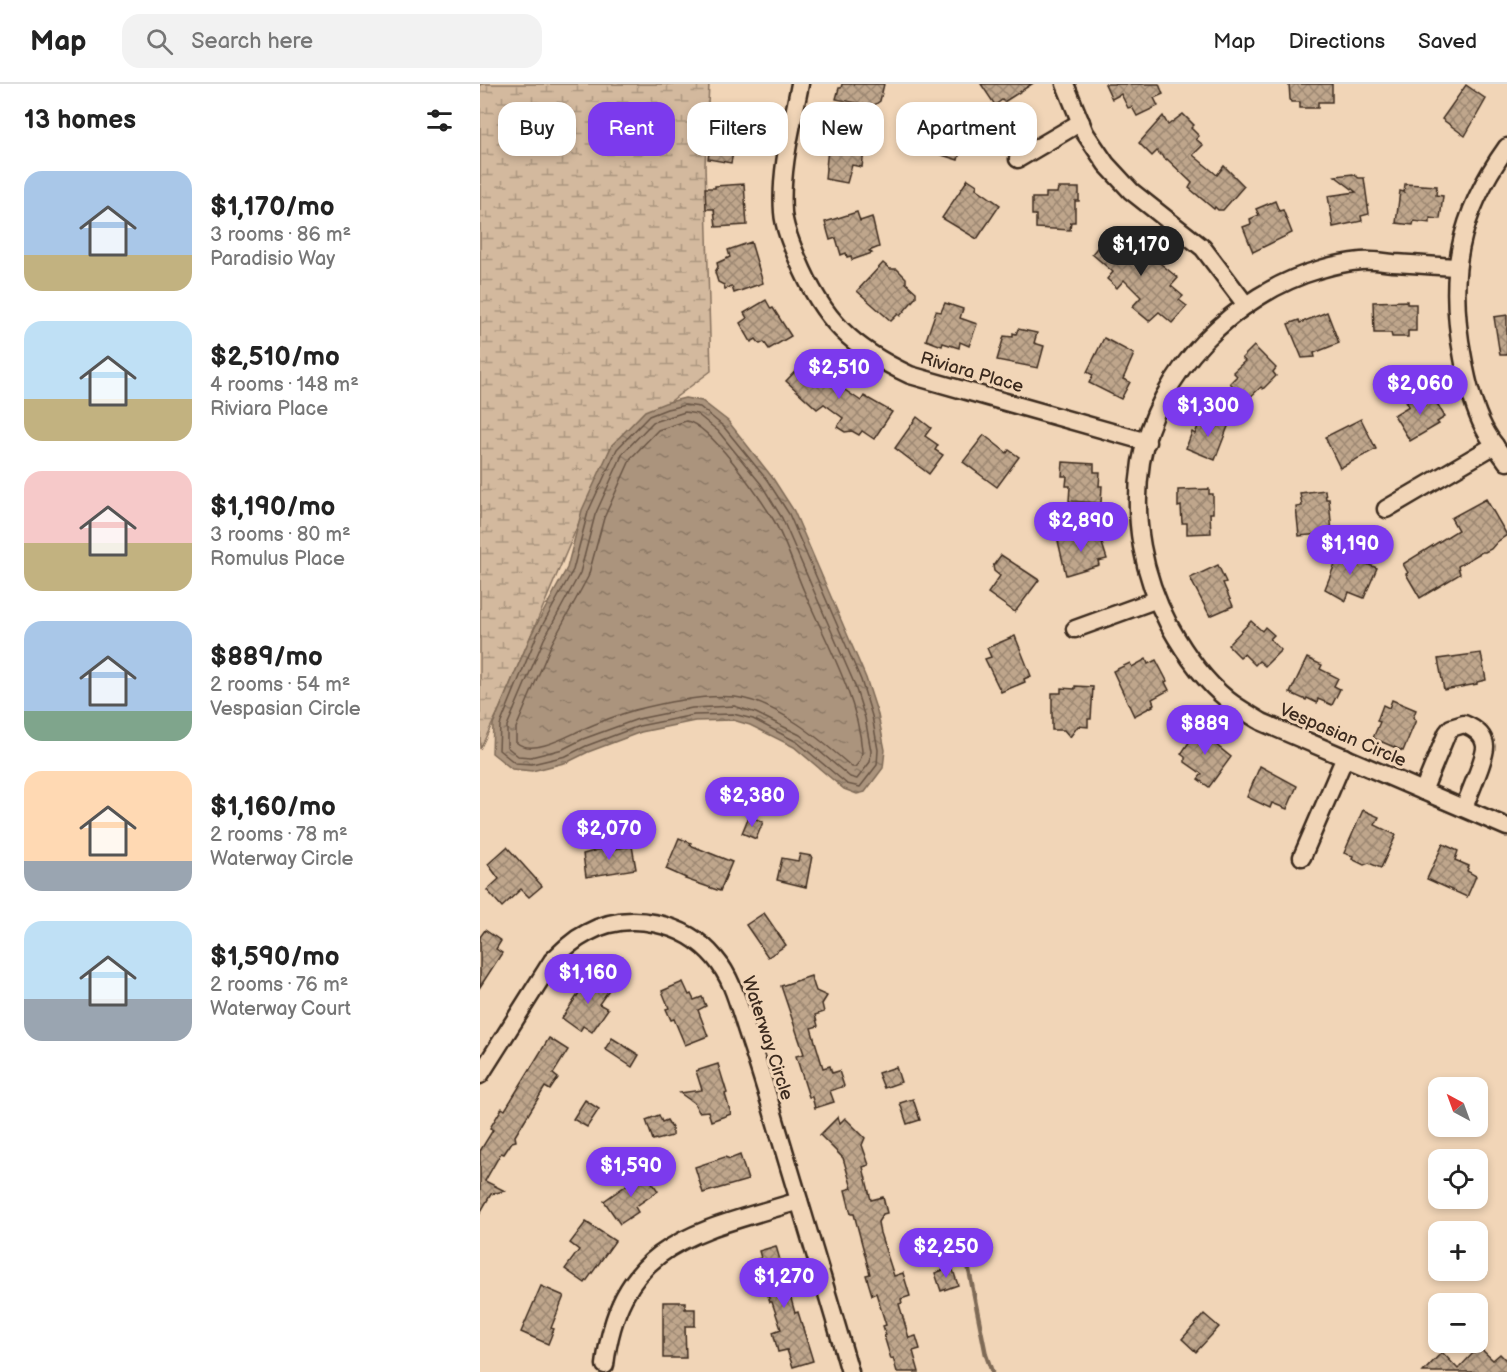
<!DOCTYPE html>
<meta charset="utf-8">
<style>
:root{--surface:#fff;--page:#f2f2f2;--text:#222;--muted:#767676;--line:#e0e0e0;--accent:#7c3aed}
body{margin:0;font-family:"Balsamiq Sans",sans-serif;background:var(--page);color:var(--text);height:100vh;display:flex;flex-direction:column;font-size:22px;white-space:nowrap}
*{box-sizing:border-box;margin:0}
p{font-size:20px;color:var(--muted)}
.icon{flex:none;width:33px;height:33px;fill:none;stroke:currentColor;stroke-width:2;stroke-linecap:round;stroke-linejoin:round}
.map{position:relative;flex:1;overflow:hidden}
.side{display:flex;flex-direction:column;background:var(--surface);width:480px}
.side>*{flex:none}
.guide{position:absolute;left:18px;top:18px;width:570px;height:54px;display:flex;gap:12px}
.needle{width:39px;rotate:319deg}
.buttons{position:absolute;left:948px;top:993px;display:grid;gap:12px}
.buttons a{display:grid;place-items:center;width:60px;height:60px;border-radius:12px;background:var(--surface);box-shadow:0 3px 9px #0003;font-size:30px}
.price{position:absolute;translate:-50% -51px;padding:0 14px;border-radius:21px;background:var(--accent);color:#fff;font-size:20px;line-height:39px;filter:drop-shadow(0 2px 3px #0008)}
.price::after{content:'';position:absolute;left:50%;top:36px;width:18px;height:14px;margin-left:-9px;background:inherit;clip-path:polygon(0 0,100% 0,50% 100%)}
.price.current{background:#222;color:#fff}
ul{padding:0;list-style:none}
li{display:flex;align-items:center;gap:18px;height:150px;padding:0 24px}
li span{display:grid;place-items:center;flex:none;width:168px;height:120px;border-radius:18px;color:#555}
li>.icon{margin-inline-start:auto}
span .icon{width:72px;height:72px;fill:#fffc;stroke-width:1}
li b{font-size:26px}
h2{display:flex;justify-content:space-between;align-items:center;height:72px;padding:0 24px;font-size:26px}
.chip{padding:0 21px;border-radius:18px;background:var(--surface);box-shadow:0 3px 9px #0003;font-size:21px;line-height:54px}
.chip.current{background:var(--accent);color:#fff}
header{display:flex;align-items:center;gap:36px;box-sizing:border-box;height:84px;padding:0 30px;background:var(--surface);border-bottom:2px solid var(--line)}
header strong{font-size:28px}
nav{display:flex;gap:33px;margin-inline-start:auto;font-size:21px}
.search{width:420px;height:54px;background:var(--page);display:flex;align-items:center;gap:15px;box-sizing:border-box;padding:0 21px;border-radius:18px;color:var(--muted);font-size:22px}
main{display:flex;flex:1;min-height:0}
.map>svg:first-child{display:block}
</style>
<header>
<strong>Map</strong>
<div class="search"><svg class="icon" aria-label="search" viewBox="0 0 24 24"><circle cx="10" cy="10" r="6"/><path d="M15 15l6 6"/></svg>Search here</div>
<nav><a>Map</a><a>Directions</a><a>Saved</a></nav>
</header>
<main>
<section class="side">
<h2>13 homes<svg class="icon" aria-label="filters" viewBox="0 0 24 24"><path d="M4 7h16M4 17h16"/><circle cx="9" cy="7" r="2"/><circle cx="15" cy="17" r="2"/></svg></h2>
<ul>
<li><span style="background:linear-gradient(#a9c7e8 70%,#c2b280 0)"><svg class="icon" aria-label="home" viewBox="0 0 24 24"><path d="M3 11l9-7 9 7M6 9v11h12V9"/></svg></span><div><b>$1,170/mo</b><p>3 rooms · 86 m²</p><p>Paradisio Way</p></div></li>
<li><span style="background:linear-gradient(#bfe0f5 65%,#c2b280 0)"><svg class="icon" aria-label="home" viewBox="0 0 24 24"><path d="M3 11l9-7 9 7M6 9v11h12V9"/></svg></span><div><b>$2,510/mo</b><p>4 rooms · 148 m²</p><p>Riviara Place</p></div></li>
<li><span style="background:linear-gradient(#f6c9c9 60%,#c2b280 0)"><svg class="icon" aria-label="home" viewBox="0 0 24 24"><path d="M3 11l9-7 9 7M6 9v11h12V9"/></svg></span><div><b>$1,190/mo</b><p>3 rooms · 80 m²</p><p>Romulus Place</p></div></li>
<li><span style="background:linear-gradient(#a9c7e8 75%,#7fa58c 0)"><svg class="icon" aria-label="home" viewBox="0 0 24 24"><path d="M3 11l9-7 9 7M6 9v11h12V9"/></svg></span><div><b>$889/mo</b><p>2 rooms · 54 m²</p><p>Vespasian Circle</p></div></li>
<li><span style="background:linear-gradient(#ffd9b3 75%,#9aa5b1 0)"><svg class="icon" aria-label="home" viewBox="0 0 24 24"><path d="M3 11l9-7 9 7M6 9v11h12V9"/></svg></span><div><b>$1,160/mo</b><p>2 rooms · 78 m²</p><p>Waterway Circle</p></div></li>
<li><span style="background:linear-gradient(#bfe0f5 65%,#9aa5b1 0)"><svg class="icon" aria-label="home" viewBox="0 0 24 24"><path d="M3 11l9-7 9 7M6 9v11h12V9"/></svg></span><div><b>$1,590/mo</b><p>2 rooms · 76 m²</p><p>Waterway Court</p></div></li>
</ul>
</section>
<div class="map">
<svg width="1027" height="1288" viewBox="0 0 1027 1288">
<defs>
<pattern id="wetland-marsh" width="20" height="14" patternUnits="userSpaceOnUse" patternTransform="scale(1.5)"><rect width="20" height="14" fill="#d3b99e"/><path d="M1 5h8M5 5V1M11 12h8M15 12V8" fill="none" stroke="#ac9780"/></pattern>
<pattern id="water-ripples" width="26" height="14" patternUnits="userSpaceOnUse" patternTransform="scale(1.5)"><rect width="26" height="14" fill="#ab947d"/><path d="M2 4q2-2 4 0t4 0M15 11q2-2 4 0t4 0" fill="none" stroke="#8c7966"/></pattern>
<pattern id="building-cross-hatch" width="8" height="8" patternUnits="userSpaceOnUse" patternTransform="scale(1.5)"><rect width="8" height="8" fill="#bfa68c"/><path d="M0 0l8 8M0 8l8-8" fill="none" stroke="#9c8772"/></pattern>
</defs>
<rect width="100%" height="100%" fill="#f1d5b7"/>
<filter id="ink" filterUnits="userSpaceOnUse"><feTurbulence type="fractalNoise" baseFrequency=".0167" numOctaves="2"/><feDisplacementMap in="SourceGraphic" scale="12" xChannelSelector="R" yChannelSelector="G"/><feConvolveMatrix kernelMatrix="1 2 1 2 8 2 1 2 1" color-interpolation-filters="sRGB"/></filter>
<g filter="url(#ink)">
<path fill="url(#wetland-marsh)" stroke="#87725e" stroke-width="1.5" d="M0 0H229L225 81 231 287 132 361 20 624 0 665Z"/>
<path fill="url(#water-ripples)" stroke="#7e6a57" stroke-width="1.5" d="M205 314 222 317 248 337 292 393 314 427 386 594 398 631 405 666 403 684 385 708 377 710 364 705 314 663 270 641 253 636 215 637 161 648 108 668 88 678 52 687 32 685 12 669 13 640 52 549 87 484 102 426 132 361 165 327 185 319Z"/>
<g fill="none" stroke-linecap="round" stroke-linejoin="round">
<g stroke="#685444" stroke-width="1.5">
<path d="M205 321 220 323 243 342 287 396 309 430 381 596 392 632 398 666 397 681 380 703 367 700 317 658 273 635 253 630 214 631 159 642 106 662 86 672 52 680 35 679 19 666 20 641 57 551 93 486 108 428 137 365 169 332 187 325Z"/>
<path d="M205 328 217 330 238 347 281 400 302 434 374 599 385 634 391 667 390 678 377 695 370 693 320 651 276 629 254 622 212 624 158 635 103 655 83 665 51 673 38 672 27 663V642L64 555 100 489 115 431 143 369 173 338Z"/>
<path d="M206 337C230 340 280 414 293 435 306 457 314 484 324 507 345 556 378 613 382 667 382 674 380 678 375 683H372C341 656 297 618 255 613 223 610 186 618 155 626 137 631 117 639 99 647 84 654 51 672 36 658V644L72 559 108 493 124 434 151 374 178 346Z"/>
</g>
<path stroke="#7e6a57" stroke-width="4.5" d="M487 1176 506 1271 512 1288"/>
</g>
<g fill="url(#building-cross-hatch)" stroke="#3b2a1e" stroke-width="1.5">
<path d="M362 0H404L400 17 393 22 356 15 359 4H361Z"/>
<path d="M501 0H552L524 18 522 16 515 21Z"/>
<path d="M625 0H679L683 10 674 14 678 22 657 32 652 23 648 24 641 10 632 15Z"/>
<path d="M809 0H852V18H838V24H820V18H811L810 15Z"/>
<path d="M986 1 1006 15 985 52 962 35Z"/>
<path d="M224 25 242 28V31H246V34L273 38 271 55 262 54 259 69H253L251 79 228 75 231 55H229L230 45 221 43Z"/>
<path d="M463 29 488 37 478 76 449 67Z"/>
<path d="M703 30 714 41 711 44 719 52 716 55 723 61 713 71 737 91 744 82 764 102 743 126H738L735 123 734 125 709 104 712 99 687 75 686 76 677 67 672 72 659 59 683 32 688 41Z"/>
<path d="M349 53 385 59 382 83 372 81 367 99 345 95Z"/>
<path d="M873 90 879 94H884L889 130 881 132 882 137 853 143 848 112 876 108 855 92Z"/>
<path d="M488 95 497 101 496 104 520 121 497 155 462 134Z"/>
<path d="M264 100 267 141 236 143 234 125H226L225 104H235V102Z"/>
<path d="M925 100 957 102 956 111 963 112 960 135 950 134V139L934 137 933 141 916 139 920 107 924 108Z"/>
<path d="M578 104H599V117H595V138H591L590 146 556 144V131H552V114H566V109H577Z"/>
<path d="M795 117 799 127 803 126 812 149 773 168 763 143 771 140 770 135 779 131 776 125Z"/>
<path d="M377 128 380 137 392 133 399 163 389 167 392 169 372 176 371 172 367 173 366 169 361 171 356 154 350 156 345 138Z"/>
<path d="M633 145 657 163 658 161 698 194 691 202 703 212 699 216 707 222 692 239 679 228 669 237 652 223 661 213 644 196 637 204 627 195 633 188 612 170Z"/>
<path d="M271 158 283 199 254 209 252 203 245 205 244 201 238 198 235 188 238 183 237 179 250 173 248 166Z"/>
<path d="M403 179 410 185H417L426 194V199L436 208V213L420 232 418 230 411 237 377 207Z"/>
<path d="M286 216 291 225 293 224 311 252 289 265 284 258 280 260 276 255 271 258 260 239 267 234 264 229Z"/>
<path d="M927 217V220H936V247H928V253H912L911 249H894L893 218Z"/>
<path d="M465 219 483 225 480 234 497 240 489 262 480 258 479 264 463 259 462 262 446 256 456 227 461 228Z"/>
<path d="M847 228 859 259 834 269 835 273 822 274 808 240 819 236 820 239Z"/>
<path d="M1027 231V271H1020L1014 233Z"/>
<path d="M538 245 557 249 554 259 564 262 558 284 517 276 524 252 533 253V249L536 250Z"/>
<path d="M624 254 654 270 643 295 650 298 641 315 609 299 613 291 607 288Z"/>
<path d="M774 262 796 284 793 288 796 292 783 305 781 303 767 316 750 299 757 292 753 288 765 277 762 274Z"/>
<path d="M329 273 341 285 352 293 353 291 362 299 359 302 381 317 384 312 412 328 394 355 382 347 379 351 372 347 365 348 357 343 363 334 344 320 337 325 306 297Z"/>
<path d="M951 309 965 333 957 338 959 340 930 357 914 331 929 322 926 318 940 310 943 314Z"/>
<path d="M728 331 749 340 735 376 706 364 712 348 715 350 720 337 725 339Z"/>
<path d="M437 333 451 344 445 352 458 361 455 366 463 371 449 390 415 364Z"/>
<path d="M881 335 896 365 860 384 845 353Z"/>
<path d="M504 351 527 369 529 366 539 373 517 403 483 378Z"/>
<path d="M583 378 614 380V388H620L619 402H622L621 419 589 417 590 402H586L587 392H582Z"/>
<path d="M729 405V410H733V429H730L731 449 707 450V439H702L701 422 698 423V406Z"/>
<path d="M845 406 846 415H849L852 449 819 452 816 423 822 422 820 409Z"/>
<path d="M1006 415 1027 451 1017 458 1011 465 1005 468H1002L978 482 980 490 940 514 926 490 928 489 923 480 978 446 971 434Z"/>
<path d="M603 450 604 455 619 450 627 475 618 477 619 481 586 491 578 457Z"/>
<path d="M861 465 872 469 871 471 883 476 882 478 897 484 884 514 869 508 866 517 845 505Z"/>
<path d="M521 471 559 496 535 528 508 509 520 492 514 487 513 482Z"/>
<path d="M738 481 746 498 743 499 753 522 730 532 710 494Z"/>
<path d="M771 537 782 547 785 543 794 551 790 555 801 566 785 582 779 577 775 581 764 570 760 573 748 561Z"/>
<path d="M535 552 551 592 544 595 545 598 521 608 505 575 511 573 507 564Z"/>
<path d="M1001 569 1006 596 997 598V600L964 606 958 575Z"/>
<path d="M827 574 842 581 840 585 858 594 854 602 860 605 852 621 838 615 837 619 827 614 826 616 810 609Z"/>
<path d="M666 575 668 580 676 576 687 597 685 598 689 606 672 615 674 620 672 621 673 622 654 632 633 587 650 579 652 583Z"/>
<path d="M595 602 613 603 611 635H608V643L598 642 590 653 584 646H572V609H581V604L595 605Z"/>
<path d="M912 616 936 626 933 634 936 636 923 667 893 654 900 638 897 637 903 621 909 624Z"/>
<path d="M720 642 733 652 730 656 751 673 729 703 718 695 722 690 705 678V673L701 670Z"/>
<path d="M780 682 817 702 807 725 792 719 790 724 767 713Z"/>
<path d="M883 726 899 733 895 741 916 751 901 784 889 779 884 781 872 775 873 772 864 769Z"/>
<path d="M269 732 283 738 276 755 262 749Z"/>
<path d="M199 754 211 759 210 761 252 778 240 807 205 795 206 794 186 785Z"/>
<path d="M963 760 978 767 975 776 989 782 987 787 996 792 987 813 947 795Z"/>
<path d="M152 762 156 785 106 793 103 770 121 765 123 767Z"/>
<path d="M27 763 62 802 49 813 41 805 22 823 7 806 19 795 8 780Z"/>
<path d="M320 770 332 772 326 803 297 796 302 774 318 777Z"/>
<path d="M284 829 306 861 288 873 266 841Z"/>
<path d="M5 846 21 857 16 865 22 869 0 903V853Z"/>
<path d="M112 890 131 903 119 920 128 925 112 948 103 942 100 947 82 934Z"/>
<path d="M331 892 336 907 347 912 342 920 344 928 335 931 338 942 331 944 343 984 350 982 352 989 359 987 364 1002 350 1007 354 1018 335 1024 332 1013H329L316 972 324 970 301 902Z"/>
<path d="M203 898 209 911 211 910 214 916 222 913 226 922 218 926 228 952 205 961 194 935 191 936 186 925 189 924 182 907Z"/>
<path d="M69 954 88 966 73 990 78 994 70 1006 65 1003 35 1052 36 1057 32 1058 24 1070 21 1069 5 1097 25 1107 11 1110 0 1129V1067L13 1046 10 1044 22 1024 25 1026Z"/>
<path d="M132 954 159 971 152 983 125 965Z"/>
<path d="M238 980 247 1009 245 1010 251 1030 231 1037 228 1027 219 1028 214 1019 200 1009 222 1006 216 987Z"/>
<path d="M416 983 421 998 404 1004 398 989Z"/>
<path d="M433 1015 440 1036 427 1040 420 1019Z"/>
<path d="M105 1016 119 1025 107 1043 93 1035Z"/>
<path d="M179 1031 182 1038 187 1036 192 1044V1052L177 1056 176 1055 173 1056 166 1036Z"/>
<path d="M358 1033 360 1039 365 1034 385 1054 382 1061 389 1081 383 1083 391 1116 403 1113 407 1129 403 1130 398 1138 400 1149 414 1192 423 1189 430 1212 421 1215 422 1219 419 1220 429 1254 436 1252 440 1265 433 1267 439 1288H417L413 1274 411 1275 404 1252 406 1251 403 1242 406 1241 396 1209 392 1211 386 1191 390 1190 374 1130H371L365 1106 372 1104 363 1074 340 1051Z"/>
<path d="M260 1071 268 1096 223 1109 215 1083 245 1073 250 1075Z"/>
<path d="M165 1088 178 1107 155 1123 158 1128 140 1140 124 1117Z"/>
<path d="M106 1138 135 1157 105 1199 85 1185 99 1166 90 1159Z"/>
<path d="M296 1162 315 1229 318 1228 333 1277 313 1283 307 1266 298 1268 293 1248 301 1245 292 1218H290L277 1175 281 1174 279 1167Z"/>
<path d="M472 1183 478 1201 461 1207 455 1189Z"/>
<path d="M61 1202 84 1212 71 1244 74 1245 68 1260 41 1248Z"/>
<path d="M183 1218H205V1225H215V1242H205L206 1274H183Z"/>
<path d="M724 1230 739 1243 716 1268 702 1255Z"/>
<path d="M999 1263 1013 1276 1020 1270 1027 1277V1288H943L962 1268 978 1285Z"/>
</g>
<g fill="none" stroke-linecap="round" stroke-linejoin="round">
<g stroke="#3b2a1e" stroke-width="21">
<g id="street">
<path d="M320 0C312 42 300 85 303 128 304 144 312 162 318 176 343 236 372 264 430 291L667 358"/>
<path d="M585 0 605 49 626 80 651 107 723 164 766 221"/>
<path d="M1027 63C978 131 967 192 983 274 987 297 993 323 1004 344 1010 356 1019 367 1027 378"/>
<path d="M538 75 601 38"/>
<path d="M977 183C956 182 934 180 913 179 903 178 892 176 881 177 869 178 854 181 841 185 755 209 676 289 661 378 652 434 663 492 689 541 704 568 723 596 748 616 758 624 771 631 782 638L1027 743"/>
<path d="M906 425 1015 361"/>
<path d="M595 545 675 516"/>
<path d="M943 707 967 649 971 644 984 640C994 644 1004 650 1005 662 1006 673 988 712 984 724"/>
<path d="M822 773 865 673"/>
<path d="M0 991 72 877C83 866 93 856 107 849 148 826 205 838 235 874 252 894 258 919 266 944 275 971 284 999 292 1026 318 1114 345 1201 370 1288"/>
<path d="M125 1281C140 1157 217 1148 319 1117"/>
</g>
</g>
<use href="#street" stroke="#f1d5b7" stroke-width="16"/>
</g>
</g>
<g text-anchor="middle" stroke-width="6" stroke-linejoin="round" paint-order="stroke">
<g font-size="18" fill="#3b2a1e" stroke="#f1d5b7">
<text transform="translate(492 288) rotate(16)" y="6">Riviara Place</text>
<text transform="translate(863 651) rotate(23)" y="6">Vespasian Circle</text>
<text transform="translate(288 954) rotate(72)" y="6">Waterway Circle</text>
</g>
</g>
</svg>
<div class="buttons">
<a><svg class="needle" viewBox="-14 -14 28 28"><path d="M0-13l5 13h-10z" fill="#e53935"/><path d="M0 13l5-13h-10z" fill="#767676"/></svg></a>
<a><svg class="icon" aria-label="locate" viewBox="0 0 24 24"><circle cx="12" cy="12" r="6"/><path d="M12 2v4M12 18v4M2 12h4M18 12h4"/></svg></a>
<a>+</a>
<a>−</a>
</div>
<b class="price current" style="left:661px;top:193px">$1,170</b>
<b class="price" style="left:359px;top:316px">$2,510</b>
<b class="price" style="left:940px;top:332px">$2,060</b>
<b class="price" style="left:728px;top:354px">$1,300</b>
<b class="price" style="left:601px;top:469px">$2,890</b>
<b class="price" style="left:870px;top:492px">$1,190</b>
<b class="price" style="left:725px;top:672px">$889</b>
<b class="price" style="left:272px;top:744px">$2,380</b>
<b class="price" style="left:129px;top:777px">$2,070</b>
<b class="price" style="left:108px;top:921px">$1,160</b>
<b class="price" style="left:151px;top:1114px">$1,590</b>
<b class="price" style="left:466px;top:1195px">$2,250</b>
<b class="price" style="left:304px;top:1225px">$1,270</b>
<div class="guide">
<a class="chip">Buy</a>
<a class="chip current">Rent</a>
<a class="chip">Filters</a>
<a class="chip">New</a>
<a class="chip">Apartment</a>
</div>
</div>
</main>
